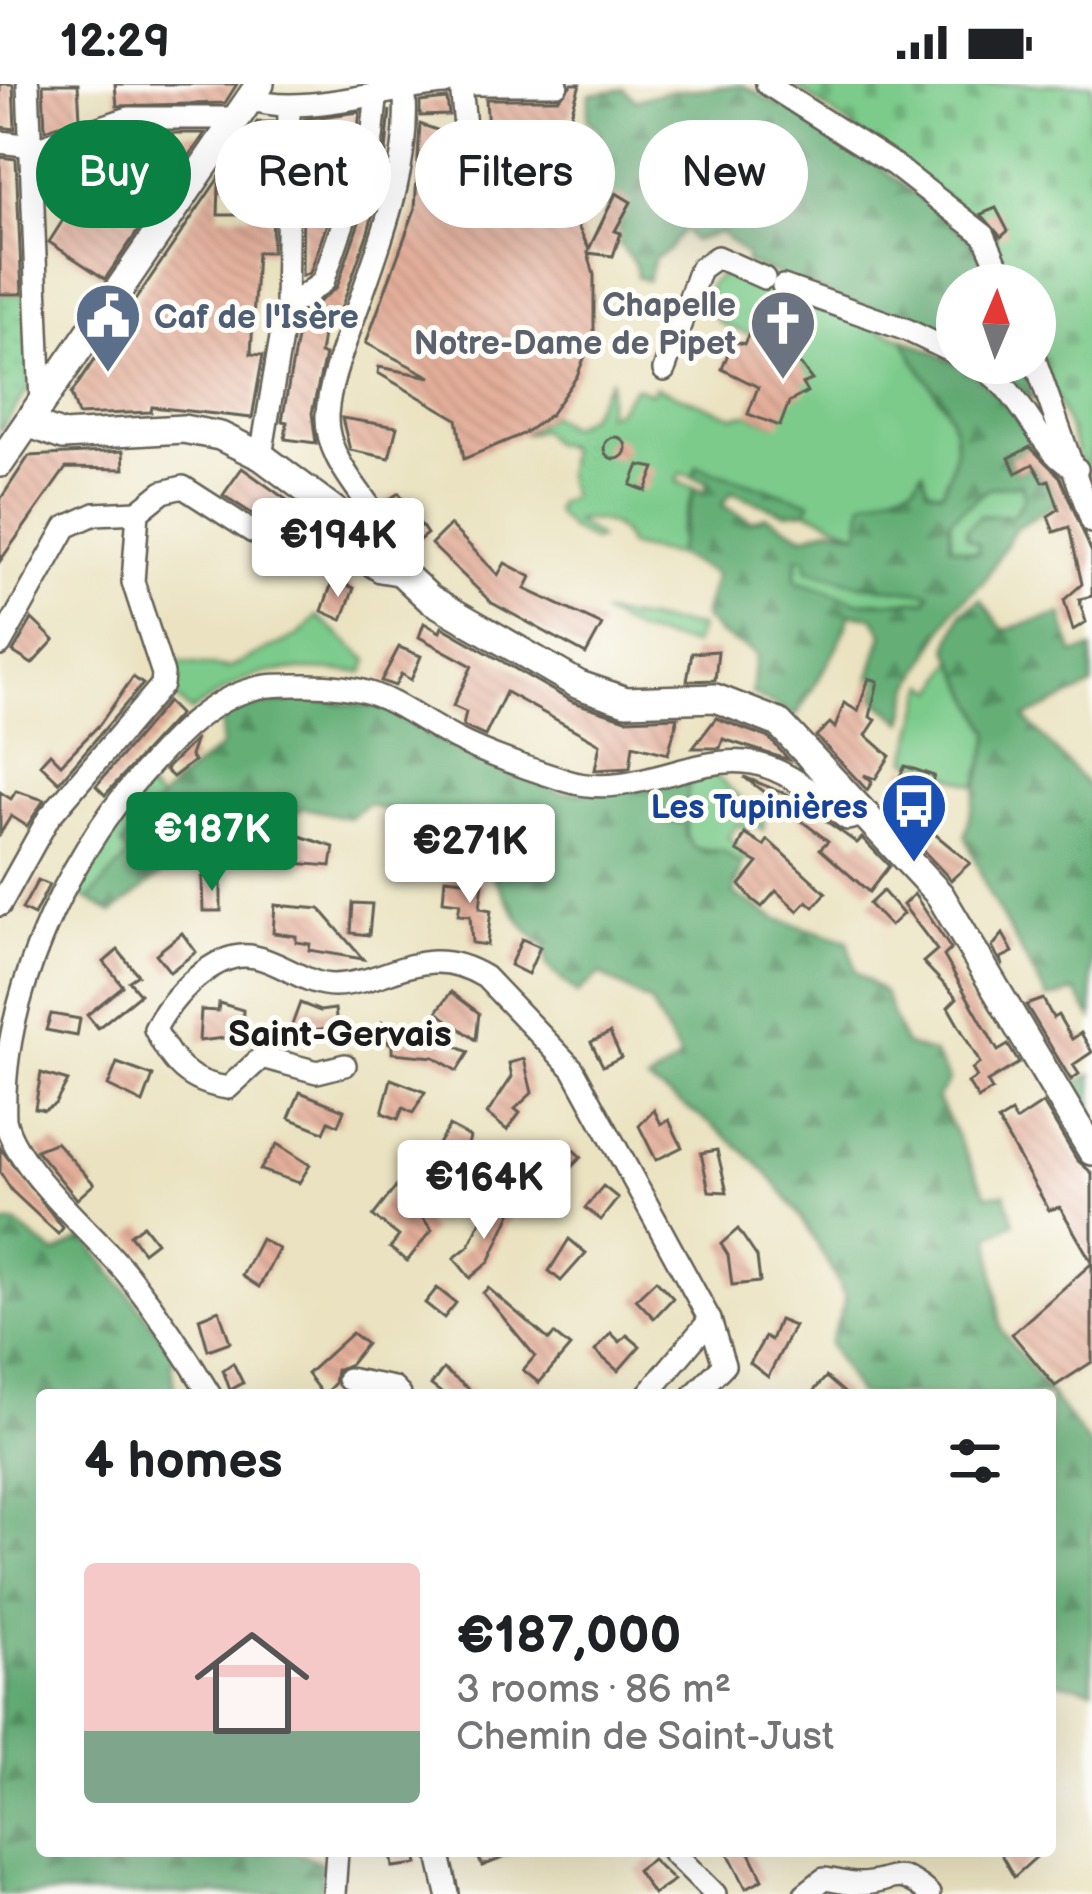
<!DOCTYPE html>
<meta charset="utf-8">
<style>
:root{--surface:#fff;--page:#f6f6f6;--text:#202124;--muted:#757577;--accent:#0b8043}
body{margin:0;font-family:"Balsamiq Sans",sans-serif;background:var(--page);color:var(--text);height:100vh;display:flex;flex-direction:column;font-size:45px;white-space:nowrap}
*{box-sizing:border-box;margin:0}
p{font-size:39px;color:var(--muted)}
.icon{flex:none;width:66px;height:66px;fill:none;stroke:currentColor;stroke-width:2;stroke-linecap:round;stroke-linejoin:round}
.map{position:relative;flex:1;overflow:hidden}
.details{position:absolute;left:36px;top:1305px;width:1020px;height:468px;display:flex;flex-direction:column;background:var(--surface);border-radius:12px;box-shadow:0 12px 48px #0002}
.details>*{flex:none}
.hud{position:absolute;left:36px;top:36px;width:1020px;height:108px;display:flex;gap:24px}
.needle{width:78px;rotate:2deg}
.tools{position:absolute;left:936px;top:180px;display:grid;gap:24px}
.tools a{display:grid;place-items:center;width:120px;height:120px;border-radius:50%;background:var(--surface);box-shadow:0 12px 48px #0002;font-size:60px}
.price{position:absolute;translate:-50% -102px;padding:0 27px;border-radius:12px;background:#fff;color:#222;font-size:39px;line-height:78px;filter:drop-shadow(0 3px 6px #0008)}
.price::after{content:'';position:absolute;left:50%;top:72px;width:36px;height:27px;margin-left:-18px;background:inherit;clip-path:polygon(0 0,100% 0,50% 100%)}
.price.on{background:var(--accent);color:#fff}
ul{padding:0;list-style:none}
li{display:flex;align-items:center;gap:36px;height:300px;padding:0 48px}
li span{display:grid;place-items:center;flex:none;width:336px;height:240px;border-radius:12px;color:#555}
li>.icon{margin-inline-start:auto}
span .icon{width:144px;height:144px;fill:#fffc;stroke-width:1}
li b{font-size:51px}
h2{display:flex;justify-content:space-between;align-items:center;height:144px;padding:0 48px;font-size:51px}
.pill{padding:0 42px;border-radius:54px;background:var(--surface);box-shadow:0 12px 48px #0002;font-size:42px;line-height:108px}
.pill.on{background:var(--accent);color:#fff}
.status{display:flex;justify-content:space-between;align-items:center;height:84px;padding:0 60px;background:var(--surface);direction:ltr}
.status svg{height:33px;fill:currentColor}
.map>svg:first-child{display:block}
</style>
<div class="status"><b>12:29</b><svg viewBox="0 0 49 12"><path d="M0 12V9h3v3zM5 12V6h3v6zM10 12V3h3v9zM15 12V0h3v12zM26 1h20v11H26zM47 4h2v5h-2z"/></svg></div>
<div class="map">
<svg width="1092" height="1810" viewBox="0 0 1092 1810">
<defs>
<pattern id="forest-firs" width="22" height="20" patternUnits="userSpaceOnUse" patternTransform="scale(3)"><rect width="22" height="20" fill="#65af77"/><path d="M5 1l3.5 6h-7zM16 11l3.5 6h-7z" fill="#528e61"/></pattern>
<pattern id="cemetery-stones" width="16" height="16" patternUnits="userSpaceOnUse" patternTransform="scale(3)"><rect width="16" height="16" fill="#7ccb8b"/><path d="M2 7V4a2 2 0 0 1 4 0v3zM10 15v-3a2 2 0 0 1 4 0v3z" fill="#6bae77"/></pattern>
<pattern id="park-dots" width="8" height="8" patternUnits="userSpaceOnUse" patternTransform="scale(3)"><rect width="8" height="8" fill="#7ccb8b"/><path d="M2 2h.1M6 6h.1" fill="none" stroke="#6bae77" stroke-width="1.8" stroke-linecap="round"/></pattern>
<pattern id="building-back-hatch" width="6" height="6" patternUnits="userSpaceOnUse" patternTransform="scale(3)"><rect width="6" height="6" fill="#e3ae9a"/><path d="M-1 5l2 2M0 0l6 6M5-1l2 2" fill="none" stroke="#c29584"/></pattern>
</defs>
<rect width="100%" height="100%" fill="#fdfcf7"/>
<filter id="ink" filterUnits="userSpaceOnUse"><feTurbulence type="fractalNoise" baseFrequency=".00833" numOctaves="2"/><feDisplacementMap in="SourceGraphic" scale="24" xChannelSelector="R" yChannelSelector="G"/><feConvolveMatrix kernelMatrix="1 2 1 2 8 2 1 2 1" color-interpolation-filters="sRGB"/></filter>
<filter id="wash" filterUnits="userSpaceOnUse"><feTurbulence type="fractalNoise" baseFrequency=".004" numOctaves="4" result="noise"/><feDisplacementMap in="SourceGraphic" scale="48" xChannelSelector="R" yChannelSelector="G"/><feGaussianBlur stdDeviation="2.7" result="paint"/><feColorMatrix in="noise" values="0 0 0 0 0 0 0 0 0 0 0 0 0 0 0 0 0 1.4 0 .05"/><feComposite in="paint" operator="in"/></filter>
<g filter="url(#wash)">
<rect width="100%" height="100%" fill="#eae2c0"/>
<g fill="#7ccb8b" stroke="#4c7454" stroke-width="3">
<path d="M727 186 904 255C932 321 978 327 942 408L928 405 923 387 914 400 864 418 859 449 807 427 810 419 697 382 693 393 680 389 677 398 695 404 679 448 683 463 676 471 628 462C622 438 595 433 575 437L599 454 593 457 570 445 555 428 557 419 570 413 565 392 568 363 551 359 541 346 523 350 550 331 569 343 588 332 611 294 606 330 616 327 635 303 652 309 655 303 733 332 748 330 775 340 786 310 796 311 805 285 758 267 748 250 721 240 709 226V200Z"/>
<path d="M1021 400 1026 412 1013 431 980 432 978 469 951 462 950 435 989 404Z"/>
<path d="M798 473H806L809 485 862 501 931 508 927 517 857 518 795 496Z"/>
<path d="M602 530 700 543 694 561 639 549Z"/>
<path d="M317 532 368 576 364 588C276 586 266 576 191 628L166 604 170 577 229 584 300 550Z"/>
<path d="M954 576 991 650 976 702 907 675 927 600 937 607Z"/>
<path d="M714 690 764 735 763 746 751 738 746 746 738 740 728 753 746 774 742 782 723 767 694 764 686 752 688 697Z"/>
<path d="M145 703 160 716 122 760 129 771 89 816 67 804Z"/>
</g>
<g fill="url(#forest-firs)" stroke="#40664a" stroke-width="3" fill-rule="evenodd">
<path d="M743 1 780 22 797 23 848 56 974 159 993 201H957V259L746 179V171L721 149 693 157 684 144 669 166 655 174 647 197 637 193 636 182 618 158 621 135 602 122 585 96 600 48 587 36 590 10 624 5 636 16 664 8Z"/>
<path d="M904 255C976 286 990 297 1038 359L1009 374 1016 388 1033 381 1043 397 1049 396 1060 417 1015 445 984 497 954 525 912 602 904 638 879 618 869 597 883 549 873 533 850 530 837 564 796 632 752 610 756 570 721 551 703 533 715 490 676 471 695 404 705 407 708 399 693 393 697 382 810 418 807 427 785 429 732 408 722 421 752 437 766 432 804 452 831 443 859 449 863 418 914 400 923 387 928 405 942 408C978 327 932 320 904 255ZM1021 400 1025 412 1013 431 980 432 966 445 967 453 979 460 977 469 951 462 950 435 989 404ZM798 473 806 474 808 485 862 501 930 509 927 517 857 518 795 496Z"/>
<path d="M990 279H1023L1033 316Z"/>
<path d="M981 515 1003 546 1062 530 1073 570 1092 565V602L1025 634 1091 705 1092 934 1076 908 1048 915 989 810 965 751 991 650 948 564 962 528Z"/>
<path d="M296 614 384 623 460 669 562 709 688 697 686 752 694 764 723 767 742 782 734 810 777 835 848 857 856 888 884 909 904 960 934 970 949 996 937 1014 987 1111 1005 1109 1014 1139 990 1152 1001 1246 1092 1364V1605L1050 1596V1311H858L829 1260 846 1215C789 1099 757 1067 648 998L681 975 650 919 600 890 577 910 547 882 545 862C516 842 511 816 490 788 463 750 410 736 368 720L349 734 304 724 273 741 224 742 112 829 89 816 129 771 122 761 175 699 221 663 222 629Z"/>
<path d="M1092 990V1054L1064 1006Z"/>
<path d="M15 1139 55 1170 85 1153 178 1273 171 1277 176 1311H42V1767H293L321 1778 322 1810H0V1141Z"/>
</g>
<path fill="url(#cemetery-stones)" stroke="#4c7454" stroke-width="3" d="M784 0H1092V407L1035 256V201H1014L956 121 804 8Z"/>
<path fill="url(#park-dots)" stroke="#4c7454" stroke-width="3" d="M0 210H28L29 304 0 347Z"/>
<g id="blocks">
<g fill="url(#building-back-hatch)" fill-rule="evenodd">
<path d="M0 0H13L15 45 0 43Z"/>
<path d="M43 0H78L80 34 45 46Z"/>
<path d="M115 0H237L225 19 117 22Z"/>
<path d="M572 0H580L566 46 573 47 568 69 545 67 557 83 552 112 569 100 583 120 571 128 589 165 616 109 631 118 615 147 621 149 613 172 588 169 594 191V249L577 292 550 331 523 350 464 375 457 335 378 289 379 283 431 293 366 259 415 125 420 40 451 51 461 68 479 62 490 66 480 108 508 118 532 106 541 47 514 44 508 67 489 63 486 15H558Z"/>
<path d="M447 15 449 31 420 32V18Z"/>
<path d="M390 26 384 90 368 148 335 242 325 238 320 270 325 271 312 329 316 359 285 355 287 338 282 337 301 232 337 203 386 59Z"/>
<path d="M360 28 357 52 310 189 302 192 304 35Z"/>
<path d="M257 38H274L272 168H257L251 270 263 271 252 334 152 323 151 328 78 331 71 310ZM219 100H252L251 131H218Z"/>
<path d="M132 49H205L105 195 49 158 72 122 47 105V87L60 72 97 96 101 90 148 120 145 84Z"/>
<path d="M0 73 16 75 22 210H0Z"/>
<path d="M996 124 1008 147 1001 153 981 130Z"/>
<path d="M750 247 763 252 759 264 801 281 812 296 802 300 807 308 789 318 780 342 748 330 758 303 722 285 733 257 744 260Z"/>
<path d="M342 334 397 343 389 374 350 366Z"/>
<circle cx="615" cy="364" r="11"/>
<path d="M1030 363 1060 393 1092 469V512L1079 515 1086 538 1073 546 1064 516 1082 500 1069 443 1054 448 1048 432 1059 425 1049 396 1043 398 1033 380 1016 389 1009 374Z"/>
<path d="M123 367 124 385 66 384 0 477V416L29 372Z"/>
<path d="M639 381 655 384 646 407 631 401Z"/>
<path d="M242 384 308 431 300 442 259 434 223 411Z"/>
<path d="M399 409 427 450 407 465 385 418Z"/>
<path d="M450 441 498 491 505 479 531 493 525 505 602 541 586 570 492 519 431 460Z"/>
<path d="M333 496 354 504 342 536 322 527Z"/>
<path d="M32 535 54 556 32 580 13 568Z"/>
<path d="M424 539 440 548 442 543 573 618 626 635 678 633 668 670 633 661 630 684 595 686 600 660 506 608 485 652 463 642 466 628 453 622 472 582 419 553Z"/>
<path d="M399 563 421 572 411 596 401 590 395 602 381 597Z"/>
<path d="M718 567 715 596 687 597 692 569Z"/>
<path d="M133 593 143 600 59 698 40 680 50 669 61 680 100 640Z"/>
<path d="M869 594 878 597 870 633 876 636 866 651 890 672 875 695 864 691 872 698 867 706 816 652 830 639 835 644 844 619 858 627Z"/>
<path d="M167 618 179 630 105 711 96 702Z"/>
<path d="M716 634 769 654 789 676 723 655 720 664H693Z"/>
<path d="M196 655 190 672 194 677 173 693 165 686Z"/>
<path d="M905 682 934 692 927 713 895 702Z"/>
<path d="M744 693 791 712 857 759 862 754 889 782 869 808 820 765 828 757Z"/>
<path d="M16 707 44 716 27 742 11 732 0 750V708L11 715Z"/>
<path d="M890 713 970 779 951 796 884 725Z"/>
<path d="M745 750 764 762 768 756 826 809 814 823 807 817 798 827 776 807 762 823 753 816 740 801 758 779 737 767Z"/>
<path d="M297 751 334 763 331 782 292 779 293 774 280 772 283 757 296 759Z"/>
<path d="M202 793H221V827H203Z"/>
<path d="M445 794 483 798 480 824 491 826 487 861 472 859 470 832 458 831 460 819 443 817Z"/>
<path d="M38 796 49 801 34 831 22 825Z"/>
<path d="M883 807 903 830 890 842 869 820Z"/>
<path d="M914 810 951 865 944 872 998 967 1008 961 1019 979 987 998 992 1006 978 1015 968 999 977 993 972 985 980 979 948 923 957 914 923 878 937 866 903 821Z"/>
<path d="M353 819 372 820 369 851 351 849Z"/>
<path d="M275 821 320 825 363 875 309 866 310 860 296 858V852L273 849Z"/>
<path d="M182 849 196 868 170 888 156 870Z"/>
<path d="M1003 850 1013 868 1001 874 1003 882 992 863Z"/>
<path d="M522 855 540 863 528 890 510 881Z"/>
<path d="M118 866 138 891 129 897 140 910 98 944 87 931 123 902 104 878Z"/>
<path d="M451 908 479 929 476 956 437 928Z"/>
<path d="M1043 915 1053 934 1058 931 1072 955 1081 949 1092 968 1073 981 1079 990 1071 996 1026 921Z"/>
<path d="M219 919 243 926 242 952 199 957 201 926 218 927Z"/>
<path d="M300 919 320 927 335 925 337 943 313 946 309 956 289 949Z"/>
<path d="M51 930 80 935 77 952 46 946Z"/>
<path d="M382 938 412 950 416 946 469 968 457 987 434 973 392 969V961L377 950Z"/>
<path d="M610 949 621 973 603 982 591 958Z"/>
<path d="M524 975 532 1009 515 1025 520 1029 507 1046 487 1030 512 993 509 979Z"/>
<path d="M117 979 153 992 143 1019 108 1002Z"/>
<path d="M41 989 68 997 55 1020 44 1026 35 1024Z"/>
<path d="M391 995 425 1008 413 1029 403 1024 398 1035 382 1029Z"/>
<path d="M300 1008 344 1026 338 1041 329 1037 324 1048 289 1034Z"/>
<path d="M1043 1019 1077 1076 1092 1089V1278L1055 1302 1012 1250 1092 1179 1060 1123 1049 1126 998 1037 1011 1029 1016 1037Z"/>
<path d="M654 1026 661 1040 669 1036 682 1063 656 1076 639 1042Z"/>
<path d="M449 1042 470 1053 464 1076 472 1081 462 1101 435 1087 410 1118 432 1146 407 1177 390 1164 399 1152 373 1132 405 1091 414 1099Z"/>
<path d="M56 1058 94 1100 77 1115 36 1066Z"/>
<path d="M277 1060 310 1081 299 1099 260 1086Z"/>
<path d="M567 1060 581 1073 564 1091 548 1079Z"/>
<path d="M0 1064 63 1144 58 1150 12 1107 0 1088Z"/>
<path d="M717 1066 727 1108 709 1107 701 1069Z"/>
<path d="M538 1088 557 1098 530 1116 522 1096Z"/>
<path d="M603 1102 618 1114 601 1136 585 1124Z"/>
<path d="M497 1121 512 1127 489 1178 470 1194 454 1174 469 1162 482 1134 489 1137Z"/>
<path d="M143 1141 156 1158 143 1168 130 1151Z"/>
<path d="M738 1145 757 1173 760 1198 732 1201 728 1171 721 1160Z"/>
<path d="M261 1155 279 1165 259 1203 242 1192Z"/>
<path d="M569 1155 586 1169 561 1197 549 1187Z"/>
<path d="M656 1196 673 1214 654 1234 636 1215Z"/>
<path d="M437 1204 456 1219 444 1234 425 1219Z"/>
<path d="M488 1204 549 1256 554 1250 570 1263 539 1299 523 1286 535 1272 483 1209Z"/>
<path d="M219 1226 230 1258 208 1266 199 1234Z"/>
<path d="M779 1236 794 1242 768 1293 750 1279 765 1253 771 1256Z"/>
<path d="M352 1249 366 1260 350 1280 336 1286 334 1300 323 1311 307 1290Z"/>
<path d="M611 1249 620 1258 627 1251 640 1262 618 1287 595 1267Z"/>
<path d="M233 1279 243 1299 230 1306 223 1286Z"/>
<path d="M443 1285 477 1311H444L431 1301Z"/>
<path d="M826 1293 847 1311H810Z"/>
<path d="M391 1767H416L418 1780 393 1783Z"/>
<path d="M476 1767H518V1768L482 1782Z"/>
<path d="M727 1767H749L763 1795 746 1804Z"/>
<path d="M999 1767H1043L1014 1793Z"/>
<path d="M652 1775 674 1796 653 1810 637 1786Z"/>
</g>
</g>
</g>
<g filter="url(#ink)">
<use href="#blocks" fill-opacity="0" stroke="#646155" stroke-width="3"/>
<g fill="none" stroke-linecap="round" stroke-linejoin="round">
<g stroke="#646155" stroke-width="26">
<g id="minor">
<path d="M28 0 41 319"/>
<path d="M461 0 466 54"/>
<path d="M470 0H557"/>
<path d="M767 0 894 81 984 151 1006 201"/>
<path d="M251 14C292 35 392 3 445 0"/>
<path d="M0 58 40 63 129 34H235"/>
<path d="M783 202 907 246 957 270"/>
<path d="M286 224 323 198 372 55 377 7"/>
<path d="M1035 276 1092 438"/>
<path d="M974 279C1025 304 1038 371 1077 385"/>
<path d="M664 286 700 185 717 173 764 194"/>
<path d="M261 372 286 224 289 25"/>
<path d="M138 428 163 408 183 403 253 448 351 468 380 487 404 491"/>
<path d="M395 480C389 424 325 389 327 331 329 301 341 270 351 242 378 163 413 84 404 0"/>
<path d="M0 561 66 443 95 430 138 428"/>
<path d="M0 821 49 733 162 601 163 590 133 498 138 428"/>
<path d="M345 981 317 988 262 973 228 1004C188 999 172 979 155 945 170 914 216 864 255 873 281 878 306 901 334 901 392 899 423 856 485 893L573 985 710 1236 724 1281 694 1311"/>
<path d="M348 1295 393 1304 400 1311"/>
<path d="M210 1311C185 1269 159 1230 128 1191 94 1149 17 1087 5 1036 0 917 65 777 139 693 170 658 206 617 253 605 268 600 291 601 307 601 383 601 395 623 456 655 490 672 530 685 567 697 629 716 687 673 745 678 782 681 819 712 847 735L869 730"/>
<path d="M647 1311 710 1236"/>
<path d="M438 1767 448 1810"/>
<path d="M672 1767 715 1810"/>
<path d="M334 1810 337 1767"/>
<path d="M805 1810 824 1795C834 1796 844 1799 854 1800 893 1802 892 1778 929 1810"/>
</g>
</g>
<g stroke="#646155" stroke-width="32">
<g id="major">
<path d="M28 339 63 352 183 345 220 352 261 372 340 431 430 515 579 601 626 617 715 614 779 639 940 811 1092 1067"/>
<path d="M0 379 260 0"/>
</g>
</g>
<use href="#minor" stroke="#fff" stroke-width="21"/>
<use href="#major" stroke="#fff" stroke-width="27"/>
</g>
</g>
<defs>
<g id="civic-pin" transform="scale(3.45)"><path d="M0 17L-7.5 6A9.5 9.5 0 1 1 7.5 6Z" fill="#5c6f8a" stroke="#fdfcf7"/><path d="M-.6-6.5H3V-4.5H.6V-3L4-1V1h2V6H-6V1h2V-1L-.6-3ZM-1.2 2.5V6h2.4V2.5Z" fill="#fff"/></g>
<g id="church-pin" transform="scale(3.45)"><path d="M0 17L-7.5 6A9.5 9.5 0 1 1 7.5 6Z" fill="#6b7280" stroke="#fdfcf7"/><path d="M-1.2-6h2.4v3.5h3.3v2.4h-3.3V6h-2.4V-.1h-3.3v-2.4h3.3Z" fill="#fff"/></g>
<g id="bus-pin" transform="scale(3.45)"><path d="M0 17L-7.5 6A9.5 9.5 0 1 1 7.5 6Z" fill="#1a4fb4" stroke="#fdfcf7"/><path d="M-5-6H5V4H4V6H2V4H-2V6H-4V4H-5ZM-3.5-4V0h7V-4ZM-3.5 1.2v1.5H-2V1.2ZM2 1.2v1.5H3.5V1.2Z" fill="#fff"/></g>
</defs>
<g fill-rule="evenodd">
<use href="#civic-pin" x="108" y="232"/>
<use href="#church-pin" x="783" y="239"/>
<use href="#bus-pin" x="914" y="722"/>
</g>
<g text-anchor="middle" stroke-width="10" stroke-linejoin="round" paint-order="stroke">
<g font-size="33" font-weight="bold" fill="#5b616d" stroke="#fdfcf7" text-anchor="end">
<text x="736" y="232">Chapelle<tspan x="736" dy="38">Notre-Dame de Pipet</tspan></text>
</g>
<g font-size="33" font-weight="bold" fill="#4e5e75" stroke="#fdfcf7" text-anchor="start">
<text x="154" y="244">Caf de l'Isère</text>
</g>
<g font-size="33" font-weight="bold" fill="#164399" stroke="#fdfcf7" text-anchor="end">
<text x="868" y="734">Les Tupinières</text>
</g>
<g font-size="36" font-weight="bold" fill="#1c1c1c" stroke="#fdfcf7">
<text x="340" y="962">Saint-Gervais</text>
</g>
</g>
</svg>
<div class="tools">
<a><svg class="needle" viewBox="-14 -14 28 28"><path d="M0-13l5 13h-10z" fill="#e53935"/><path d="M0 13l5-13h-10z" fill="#757577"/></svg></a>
</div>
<b class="price" style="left:338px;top:516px">€194K</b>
<b class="price on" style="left:212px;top:810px">€187K</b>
<b class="price" style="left:470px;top:822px">€271K</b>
<b class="price" style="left:484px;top:1158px">€164K</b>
<div class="hud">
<a class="pill on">Buy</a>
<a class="pill">Rent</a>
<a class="pill">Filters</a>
<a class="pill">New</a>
</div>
<section class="details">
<h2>4 homes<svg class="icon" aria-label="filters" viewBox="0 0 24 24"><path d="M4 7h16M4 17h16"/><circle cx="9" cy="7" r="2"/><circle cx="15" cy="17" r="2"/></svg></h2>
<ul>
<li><span style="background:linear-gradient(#f6c9c9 70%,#7fa58c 0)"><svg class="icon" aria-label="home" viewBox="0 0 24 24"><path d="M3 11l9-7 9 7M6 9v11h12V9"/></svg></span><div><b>€187,000</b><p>3 rooms · 86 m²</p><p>Chemin de Saint-Just</p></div></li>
</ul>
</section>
</div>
